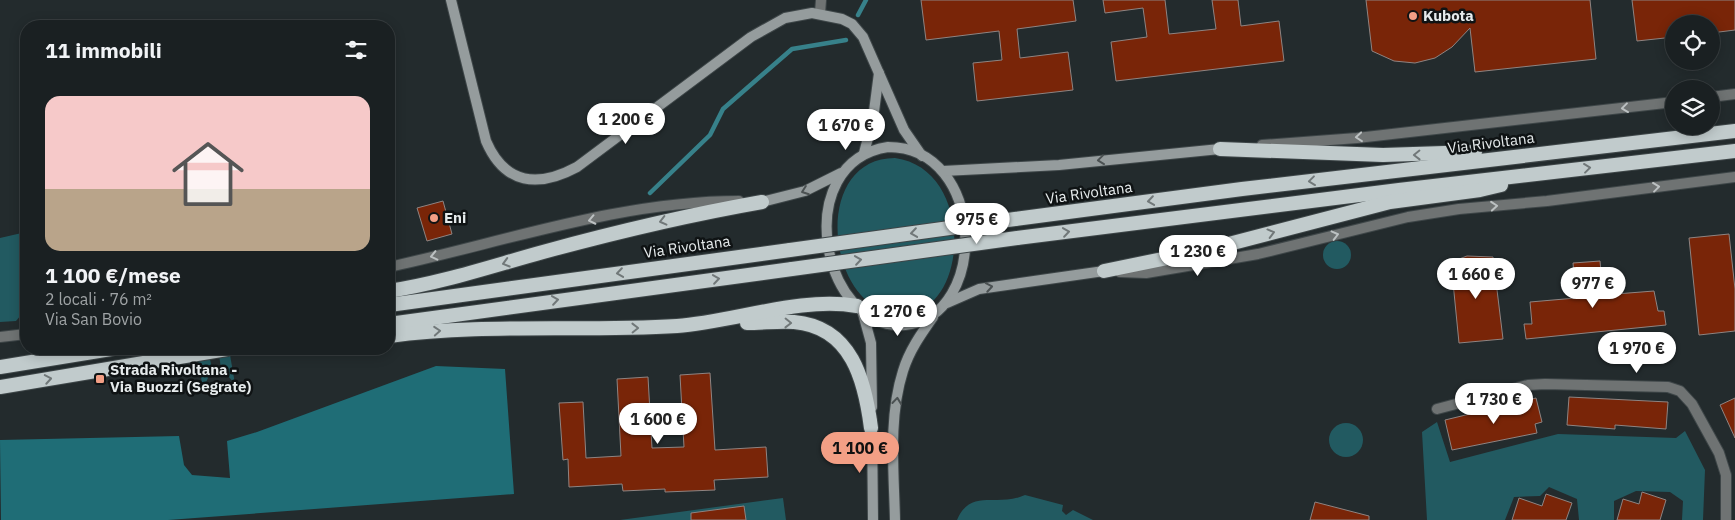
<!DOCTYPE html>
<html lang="it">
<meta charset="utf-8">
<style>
:root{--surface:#1a2022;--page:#272d2f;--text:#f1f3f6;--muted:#9fa3a5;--line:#383e40;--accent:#f39f85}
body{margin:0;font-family:"IBM Plex Sans",sans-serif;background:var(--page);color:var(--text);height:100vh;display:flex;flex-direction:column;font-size:19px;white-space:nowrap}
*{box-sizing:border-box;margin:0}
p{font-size:16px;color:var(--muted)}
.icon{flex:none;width:28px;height:28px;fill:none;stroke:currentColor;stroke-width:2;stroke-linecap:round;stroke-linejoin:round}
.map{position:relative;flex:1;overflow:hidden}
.drawer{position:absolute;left:20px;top:20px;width:375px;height:335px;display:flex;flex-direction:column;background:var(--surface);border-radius:20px;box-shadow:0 2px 12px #0003,0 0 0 1px var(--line)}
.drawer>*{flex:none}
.fabs{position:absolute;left:1665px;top:15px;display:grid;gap:10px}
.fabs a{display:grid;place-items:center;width:55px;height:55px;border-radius:50%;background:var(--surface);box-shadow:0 2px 12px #0003,0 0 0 1px var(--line);font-size:25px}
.price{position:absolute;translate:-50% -42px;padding:0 11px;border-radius:18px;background:#fff;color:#222;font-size:16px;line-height:32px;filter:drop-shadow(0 1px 2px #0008)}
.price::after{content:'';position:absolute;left:50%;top:30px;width:15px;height:11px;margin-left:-8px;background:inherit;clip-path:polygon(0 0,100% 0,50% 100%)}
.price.current{background:var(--accent);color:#111}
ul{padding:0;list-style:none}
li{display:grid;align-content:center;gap:10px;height:265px;padding:0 25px}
li span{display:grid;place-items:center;height:155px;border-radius:15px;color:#555}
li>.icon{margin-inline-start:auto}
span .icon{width:90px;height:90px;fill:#fffc;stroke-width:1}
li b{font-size:21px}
h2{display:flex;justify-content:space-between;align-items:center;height:60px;padding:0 25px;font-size:21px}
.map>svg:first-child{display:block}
</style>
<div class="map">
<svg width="1735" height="520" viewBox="0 0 1735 520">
<rect width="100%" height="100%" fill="#232b2d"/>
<g fill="#225a61">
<path d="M895 158C977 169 970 318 899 314 826 311 810 158 895 158Z"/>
<path d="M26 232V309L16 321 0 322V238Z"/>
<circle cx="1337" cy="255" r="14"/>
<path d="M196 349H208L212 369 203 389Z"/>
<path d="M218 349H229L235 384 221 368Z"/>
<path d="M1437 422 1450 462 1558 434 1676 438 1685 431 1705 470 1703 520H1682L1683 501 1670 492 1636 491 1614 501V520H1579L1577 499 1549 487 1540 496 1514 497 1505 520H1427L1422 432Z"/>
<circle cx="1346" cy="440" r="17"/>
<path d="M1025 495 1063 505 1062 511 1066 515 1073 510 1093 520H957C971 487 997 508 1025 495Z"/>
<path d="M783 498 786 520H620Z"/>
</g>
<path fill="#1f6d76" d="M436 366 505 369 514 494 168 520H1L0 440 179 436 184 465 192 475 230 478 227 441 257 432Z"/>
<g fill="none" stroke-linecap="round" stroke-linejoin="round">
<g stroke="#37818a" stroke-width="4.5">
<path d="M858 15 866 0"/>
<path d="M650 193 710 135 723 109 792 49 846 40"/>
</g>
</g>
<g fill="#792508" stroke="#8e8482">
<path d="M921 0H1073L1076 21 1017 29 1020 58 1068 52 1073 90 977 101 973 63 1002 60 999 31 926 40Z"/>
<path d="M1103 0H1165L1169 34 1216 29 1212 0H1238L1241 26 1279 21 1284 61 1116 81 1111 42 1147 37 1143 8 1105 13Z"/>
<path d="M1366 0H1590L1596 59 1475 72 1470 28 1452 47 1435 58 1415 63 1394 61 1372 51Z"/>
<path d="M1632 0H1735V30L1711 33V24H1674V37L1637 41Z"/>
<path d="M443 201 452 234 427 241 417 208Z"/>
<path d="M1729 234 1735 289V331L1699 335 1689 238Z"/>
<path d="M1467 256 1493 257 1503 339 1459 343 1451 262Z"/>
<path d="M1600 261 1603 295 1654 291 1658 311H1664L1666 325 1526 339 1524 324H1532L1530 302 1576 298 1573 263Z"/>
<path d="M710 373 715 450 766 447 768 477 714 480 715 490 665 492V489L623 491 622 484 569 487 568 459 563 460 559 403 583 402 586 458 621 456 617 379 648 377 652 448 684 447 680 375Z"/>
<path d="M1569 397 1668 402 1666 429 1615 425V429L1567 425Z"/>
<path d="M1536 398 1542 422 1535 424 1537 433 1452 450 1445 420Z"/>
<path d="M1735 398V438L1720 405Z"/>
<path d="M1642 492 1666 500 1660 520H1617L1623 499 1639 504Z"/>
<path d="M1546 494 1572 503 1566 520H1512L1519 498 1542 506Z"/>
<path d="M1315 502 1369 516V520H1310Z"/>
<path d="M744 506 746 520H691V513Z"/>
</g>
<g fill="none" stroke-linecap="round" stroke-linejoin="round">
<g stroke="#3e4648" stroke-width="12">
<g id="minor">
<path d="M820 13 821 0"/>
<path d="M389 267C504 242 620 201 739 201"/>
<path d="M0 337 26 334"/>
<path d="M1437 409 1528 385 1545 384 1668 387 1680 391 1692 404 1719 453 1726 475V520"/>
</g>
</g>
<g stroke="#3e4648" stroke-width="12">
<g id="tertiary">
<path d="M1711 97 1735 94"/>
<path d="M1262 145 1357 138 1674 102"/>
<path d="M1120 272 1146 273 1258 254 1408 217 1459 209 1547 201 1735 177"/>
</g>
</g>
<g stroke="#3e4648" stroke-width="12">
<g id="secondary">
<path d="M451 0 486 141C505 185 538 188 577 167L751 37 785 18 812 13 842 19 852 24 863 37 904 130 922 156"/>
<path d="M888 147C987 147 989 317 905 325 821 332 789 162 888 147Z"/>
<path d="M864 153 873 119 879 73"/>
<path d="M943 171 1059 165 1220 149"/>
<path d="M762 202 805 191 841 173"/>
<path d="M947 303 979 289 1104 271"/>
<path d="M862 310 871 343 872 407"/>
<path d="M872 421 873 520"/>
<path d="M895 520C894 472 888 418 903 371 909 351 921 334 933 317"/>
</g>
</g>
<g stroke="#3e4648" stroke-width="16">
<g id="trunk">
<path d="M1220 149 1383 155 1475 152"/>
<path d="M1015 219 1242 189 1735 131"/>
<path d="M1017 238 1399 190 1735 151"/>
<path d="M1104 271 1202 251 1390 202 1480 190 1501 185"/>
<path d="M389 291C442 283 492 266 543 252 616 232 688 215 762 202"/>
<path d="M389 305 790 250"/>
<path d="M747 323C763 323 779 321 794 322 852 327 865 381 871 428"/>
<path d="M389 324 792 269"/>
<path d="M389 336C484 323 581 332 677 326 734 322 801 296 857 306"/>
<path d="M0 367 111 349"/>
<path d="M0 387 227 349"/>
</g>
</g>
<use href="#minor" stroke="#6f7373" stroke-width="10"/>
<use href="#tertiary" stroke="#6f7373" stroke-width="10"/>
<use href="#secondary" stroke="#959c9d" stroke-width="10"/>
<use href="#trunk" stroke="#c1cbcc" stroke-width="14"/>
<g stroke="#3e4648" stroke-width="16" stroke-linecap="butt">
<g id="trunk-bridge">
<path d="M790 250 1015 219"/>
<path d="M792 269 1017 238"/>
</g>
</g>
<use href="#trunk-bridge" stroke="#c1cbcc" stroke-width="14"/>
</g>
<defs><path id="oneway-chevron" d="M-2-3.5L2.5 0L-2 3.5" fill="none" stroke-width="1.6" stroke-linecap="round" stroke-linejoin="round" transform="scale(1.25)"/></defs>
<g stroke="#bcc1c2">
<use href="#oneway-chevron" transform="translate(1625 108) rotate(173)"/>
<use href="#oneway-chevron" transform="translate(1359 137) rotate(175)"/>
<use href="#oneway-chevron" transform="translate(1656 187) rotate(-7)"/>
<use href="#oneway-chevron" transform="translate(1494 206) rotate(-5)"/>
<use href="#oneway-chevron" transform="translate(592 220) rotate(168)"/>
<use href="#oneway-chevron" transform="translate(1335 235) rotate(-14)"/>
<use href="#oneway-chevron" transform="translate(434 256) rotate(167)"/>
</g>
<g stroke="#717879">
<use href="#oneway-chevron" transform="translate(1417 155) rotate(179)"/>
<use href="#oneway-chevron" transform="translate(1587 168) rotate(-7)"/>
<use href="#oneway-chevron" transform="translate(1312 181) rotate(173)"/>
<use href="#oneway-chevron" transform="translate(1151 201) rotate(172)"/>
<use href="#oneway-chevron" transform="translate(663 221) rotate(166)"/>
<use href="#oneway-chevron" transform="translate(1066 232) rotate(-8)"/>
<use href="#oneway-chevron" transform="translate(914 233) rotate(172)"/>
<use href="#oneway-chevron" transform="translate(1271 233) rotate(-15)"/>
<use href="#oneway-chevron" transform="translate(858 260) rotate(-8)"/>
<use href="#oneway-chevron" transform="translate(506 263) rotate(164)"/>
<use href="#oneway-chevron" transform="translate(620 273) rotate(172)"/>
<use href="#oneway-chevron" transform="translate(716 279) rotate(-8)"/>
<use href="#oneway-chevron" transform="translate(555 300) rotate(-8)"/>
<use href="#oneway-chevron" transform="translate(788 323) rotate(1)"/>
<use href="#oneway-chevron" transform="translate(635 328) rotate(-1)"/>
<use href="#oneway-chevron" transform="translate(437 331) rotate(-4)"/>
<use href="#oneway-chevron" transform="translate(48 379) rotate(-10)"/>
</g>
<g stroke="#4b5152">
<use href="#oneway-chevron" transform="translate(1101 160) rotate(173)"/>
<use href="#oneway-chevron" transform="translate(805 191) rotate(160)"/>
<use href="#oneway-chevron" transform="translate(989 287) rotate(-10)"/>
<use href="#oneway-chevron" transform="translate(897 401) rotate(-84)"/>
</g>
<g fill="#f39f85" stroke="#0f1314" stroke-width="2">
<circle cx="1413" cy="16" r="5"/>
<circle cx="434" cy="218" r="5"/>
<rect x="95" y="374" width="10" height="10" rx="2.5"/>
</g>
<g text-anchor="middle" stroke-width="5" stroke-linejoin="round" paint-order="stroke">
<g font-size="15" font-weight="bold" fill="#e6ebec" stroke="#0f1314" text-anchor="start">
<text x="1423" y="21">Kubota</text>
<text x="444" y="223">Eni</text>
<text x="110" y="375">Strada Rivoltana -<tspan x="110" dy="17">Via Buozzi (Segrate)</tspan></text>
</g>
<g font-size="15" fill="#e6ebec" stroke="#0f1314">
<text transform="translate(1491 143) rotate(-7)" y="5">Via Rivoltana</text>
<text transform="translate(1089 193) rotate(-8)" y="5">Via Rivoltana</text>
<text transform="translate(687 247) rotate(-8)" y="5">Via Rivoltana</text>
</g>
</g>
</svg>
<div class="fabs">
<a><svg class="icon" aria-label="locate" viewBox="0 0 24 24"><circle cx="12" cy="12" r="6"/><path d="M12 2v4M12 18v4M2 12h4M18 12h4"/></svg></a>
<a><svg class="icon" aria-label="layers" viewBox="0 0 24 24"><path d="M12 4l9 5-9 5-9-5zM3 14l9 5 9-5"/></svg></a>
</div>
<b class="price" style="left:626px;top:145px">1 200 €</b>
<b class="price" style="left:846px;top:151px">1 670 €</b>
<b class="price" style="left:977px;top:245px">975 €</b>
<b class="price" style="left:1198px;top:277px">1 230 €</b>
<b class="price" style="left:1476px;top:300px">1 660 €</b>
<b class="price" style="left:1593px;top:309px">977 €</b>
<b class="price" style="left:898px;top:337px">1 270 €</b>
<b class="price" style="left:1637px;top:374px">1 970 €</b>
<b class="price" style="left:1494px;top:425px">1 730 €</b>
<b class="price" style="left:658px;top:445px">1 600 €</b>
<b class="price current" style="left:860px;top:474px">1 100 €</b>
<section class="drawer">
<h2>11 immobili<svg class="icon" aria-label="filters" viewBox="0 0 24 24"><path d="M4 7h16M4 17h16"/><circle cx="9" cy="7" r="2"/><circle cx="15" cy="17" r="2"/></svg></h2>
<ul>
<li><span style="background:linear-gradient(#f6c9c9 60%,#b9a48a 0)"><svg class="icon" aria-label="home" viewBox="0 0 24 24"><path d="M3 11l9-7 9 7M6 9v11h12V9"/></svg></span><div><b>1 100 €/mese</b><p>2 locali · 76 m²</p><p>Via San Bovio</p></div></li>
</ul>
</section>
</div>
